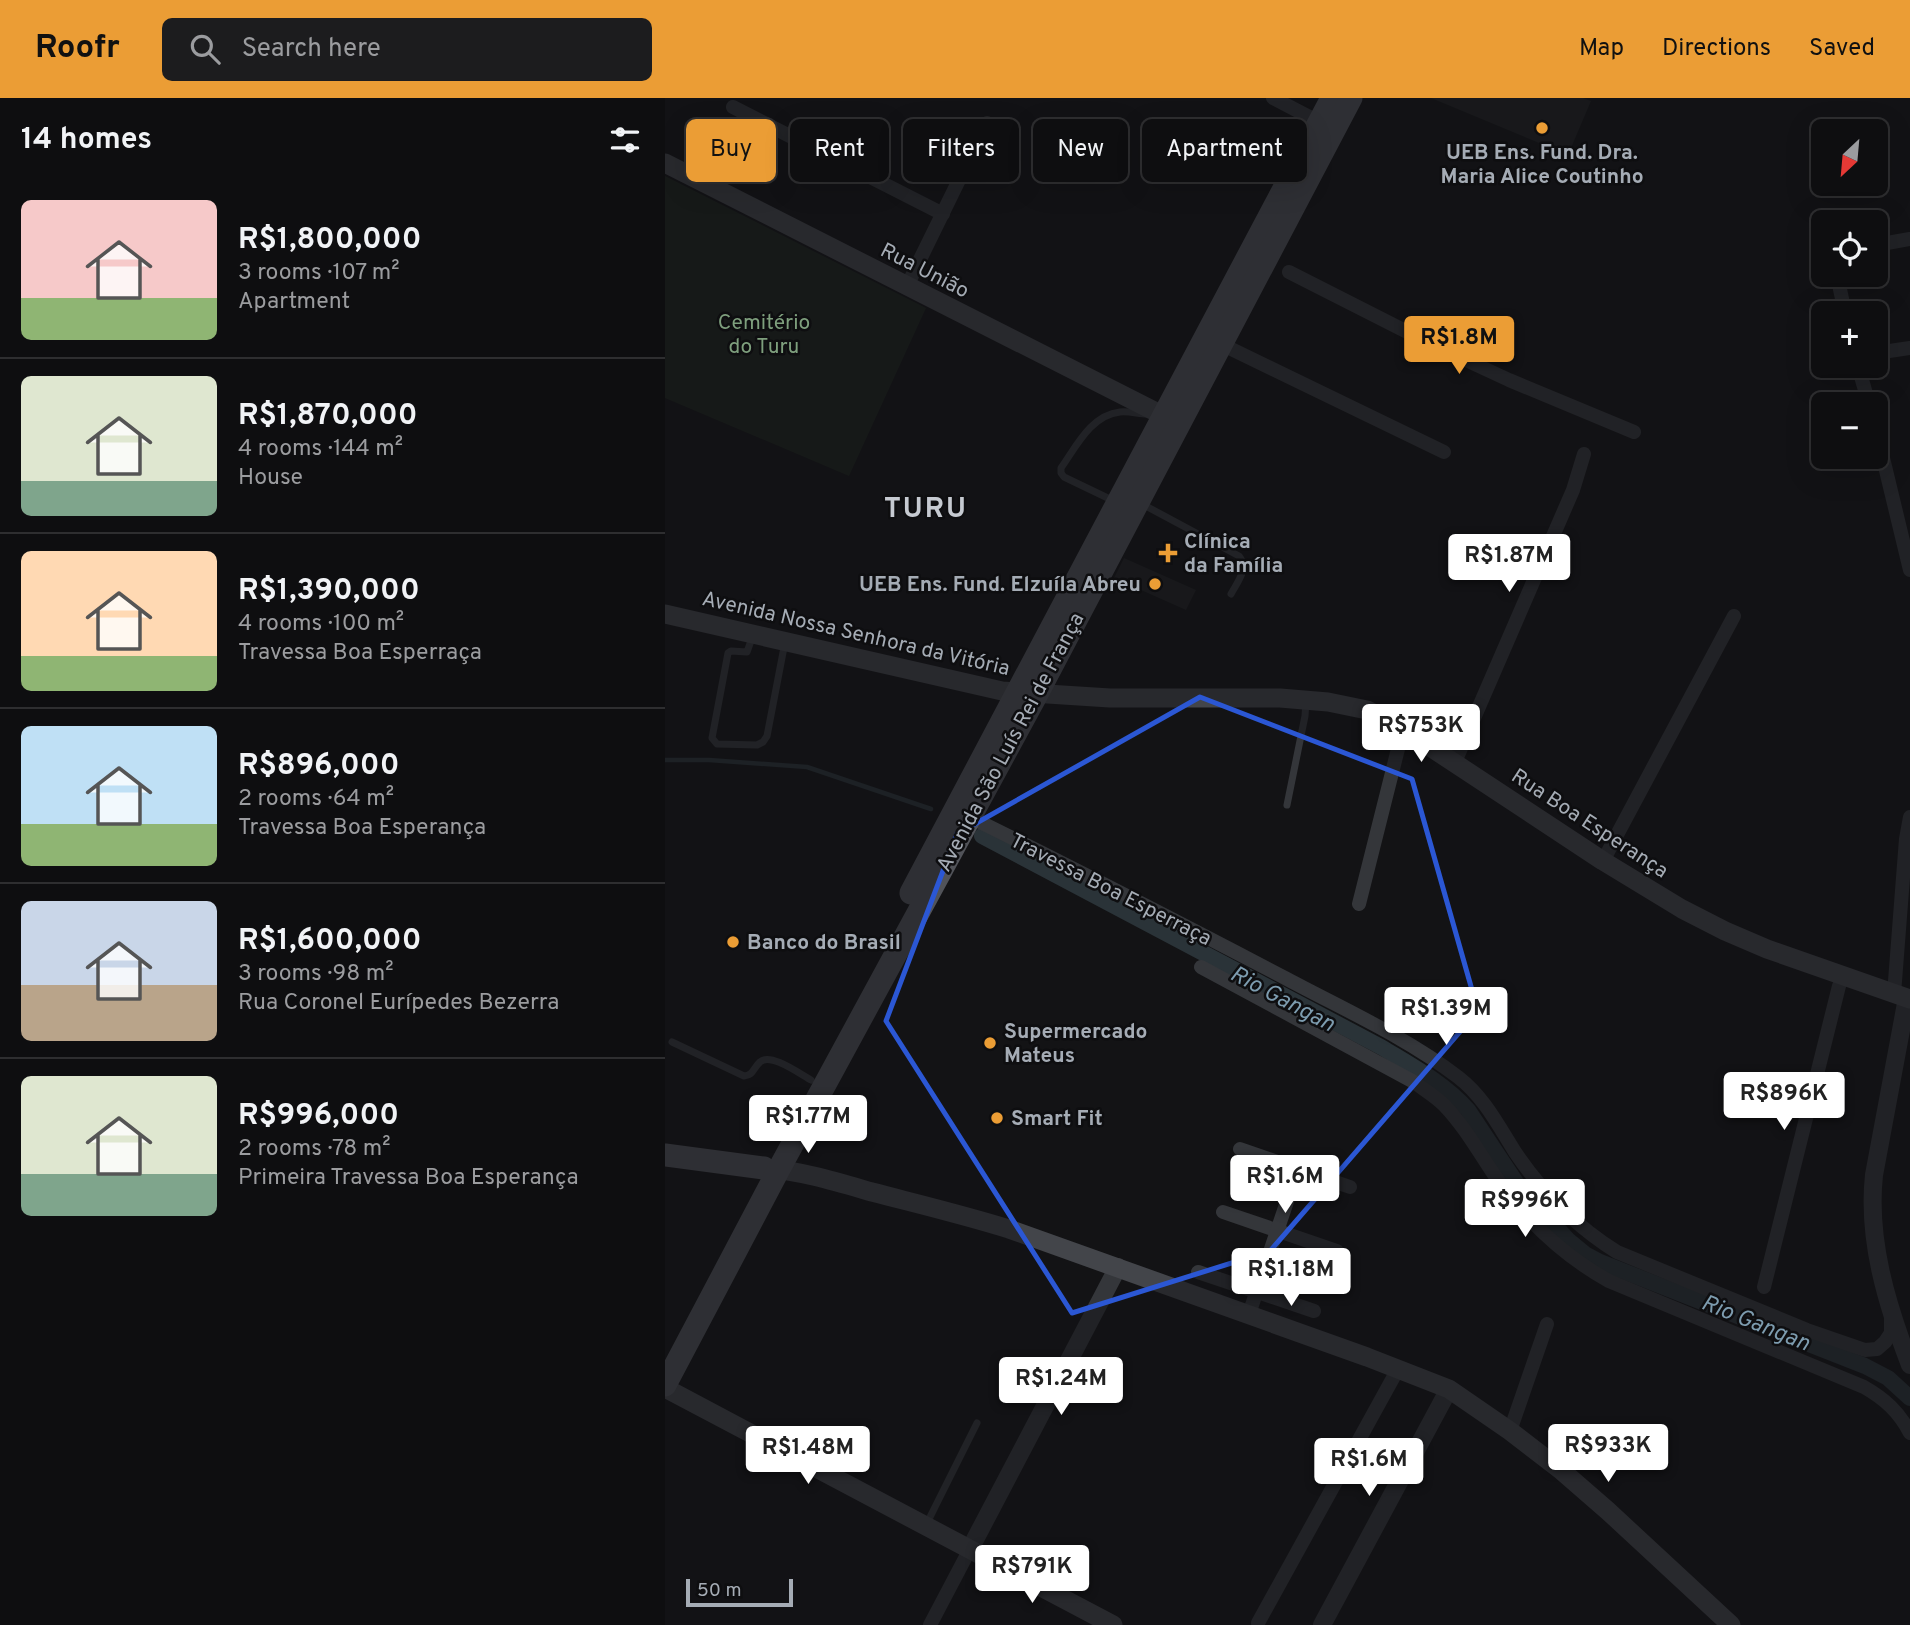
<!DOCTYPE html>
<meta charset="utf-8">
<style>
:root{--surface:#0e0e10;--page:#1c1c1e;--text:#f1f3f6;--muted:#9b9c9f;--line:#2e2e30;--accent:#eb9d35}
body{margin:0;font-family:Overpass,sans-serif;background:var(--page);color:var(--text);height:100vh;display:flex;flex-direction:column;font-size:26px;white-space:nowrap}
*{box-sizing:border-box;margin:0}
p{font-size:23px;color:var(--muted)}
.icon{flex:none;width:38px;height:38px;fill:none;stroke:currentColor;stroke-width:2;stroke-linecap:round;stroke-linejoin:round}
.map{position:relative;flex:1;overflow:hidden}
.side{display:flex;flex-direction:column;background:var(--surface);width:665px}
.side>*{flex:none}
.hud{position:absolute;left:21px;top:21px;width:665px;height:63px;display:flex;gap:14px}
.needle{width:46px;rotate:206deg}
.buttons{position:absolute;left:1146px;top:21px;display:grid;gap:14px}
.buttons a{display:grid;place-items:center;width:77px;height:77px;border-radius:10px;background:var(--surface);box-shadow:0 7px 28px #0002,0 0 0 2px var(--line);font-size:35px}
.scale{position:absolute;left:21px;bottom:18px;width:107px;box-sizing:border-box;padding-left:7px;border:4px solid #a5acb5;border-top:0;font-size:19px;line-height:24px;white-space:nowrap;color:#a5acb5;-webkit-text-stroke:5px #0e0e10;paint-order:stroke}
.price{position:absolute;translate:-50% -60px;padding:0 16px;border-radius:7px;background:#fff;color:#222;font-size:23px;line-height:46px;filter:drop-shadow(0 2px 4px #0008)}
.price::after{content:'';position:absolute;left:50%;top:42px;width:21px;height:16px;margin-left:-10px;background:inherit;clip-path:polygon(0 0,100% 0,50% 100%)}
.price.selected{background:var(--accent);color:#111}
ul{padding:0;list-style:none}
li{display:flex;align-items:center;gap:21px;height:175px;padding:0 21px}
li+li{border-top:2px solid var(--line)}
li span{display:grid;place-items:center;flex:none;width:196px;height:140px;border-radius:10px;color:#555}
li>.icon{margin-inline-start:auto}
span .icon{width:84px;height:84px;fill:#fffc;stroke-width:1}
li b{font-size:30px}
h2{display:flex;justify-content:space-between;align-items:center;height:84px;padding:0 21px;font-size:30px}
.pill{padding:0 24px;border-radius:10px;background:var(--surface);box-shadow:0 7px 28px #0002,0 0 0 2px var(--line);font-size:24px;line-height:63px}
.pill.selected{background:var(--accent);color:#111}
header{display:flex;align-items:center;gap:42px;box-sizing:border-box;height:98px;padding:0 35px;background:var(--accent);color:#111}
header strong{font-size:33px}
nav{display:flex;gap:38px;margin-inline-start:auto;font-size:24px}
.search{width:490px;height:63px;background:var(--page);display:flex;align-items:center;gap:18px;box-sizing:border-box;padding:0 24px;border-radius:10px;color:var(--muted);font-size:26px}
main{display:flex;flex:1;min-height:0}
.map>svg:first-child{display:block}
</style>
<header>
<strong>Roofr</strong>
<div class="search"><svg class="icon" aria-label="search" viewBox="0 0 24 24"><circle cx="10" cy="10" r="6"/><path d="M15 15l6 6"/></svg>Search here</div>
<nav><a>Map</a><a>Directions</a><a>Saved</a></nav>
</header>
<main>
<section class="side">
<h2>14 homes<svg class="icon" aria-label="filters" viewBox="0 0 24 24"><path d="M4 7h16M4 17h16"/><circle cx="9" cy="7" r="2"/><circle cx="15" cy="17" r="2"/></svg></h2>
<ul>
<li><span style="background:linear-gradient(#f6c9c9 70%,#8fb573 0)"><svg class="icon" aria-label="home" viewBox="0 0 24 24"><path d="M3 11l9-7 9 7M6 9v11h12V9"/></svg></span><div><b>R$1,800,000</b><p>3 rooms · 107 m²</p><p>Apartment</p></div></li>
<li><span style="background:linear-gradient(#dfe7d0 75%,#7fa58c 0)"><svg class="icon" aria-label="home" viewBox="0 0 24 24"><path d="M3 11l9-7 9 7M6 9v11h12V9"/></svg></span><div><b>R$1,870,000</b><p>4 rooms · 144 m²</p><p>House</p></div></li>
<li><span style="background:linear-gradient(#ffd9b3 75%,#8fb573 0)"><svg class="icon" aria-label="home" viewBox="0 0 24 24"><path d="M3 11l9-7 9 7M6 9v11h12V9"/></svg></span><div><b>R$1,390,000</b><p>4 rooms · 100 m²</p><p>Travessa Boa Esperraça</p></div></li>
<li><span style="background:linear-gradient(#bfe0f5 70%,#8fb573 0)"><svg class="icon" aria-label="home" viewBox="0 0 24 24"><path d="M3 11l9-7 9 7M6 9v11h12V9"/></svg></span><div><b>R$896,000</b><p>2 rooms · 64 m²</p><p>Travessa Boa Esperança</p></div></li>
<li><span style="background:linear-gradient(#c9d6e8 60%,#b9a48a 0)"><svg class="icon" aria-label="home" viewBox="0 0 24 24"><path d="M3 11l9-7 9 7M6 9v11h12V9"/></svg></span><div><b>R$1,600,000</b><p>3 rooms · 98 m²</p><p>Rua Coronel Eurípedes Bezerra</p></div></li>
<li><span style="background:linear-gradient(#dfe7d0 70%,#7fa58c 0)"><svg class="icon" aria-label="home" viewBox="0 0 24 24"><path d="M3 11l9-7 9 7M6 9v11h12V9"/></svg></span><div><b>R$996,000</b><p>2 rooms · 78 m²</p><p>Primeira Travessa Boa Esperança</p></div></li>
</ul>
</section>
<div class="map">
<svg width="1245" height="1527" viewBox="0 0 1245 1527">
<rect width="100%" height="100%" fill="#131315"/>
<g fill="#1f2022">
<path d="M766 0H918L926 3 903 57Z"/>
<path d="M459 460 531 492 521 512 449 480Z"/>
</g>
<path fill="#1c231c" d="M0 78 261 210 184 378 0 300Z"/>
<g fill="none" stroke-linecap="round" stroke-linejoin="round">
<path stroke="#2a3338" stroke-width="4.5" d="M0 662H44L142 669 266 711"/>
<path stroke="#2a3338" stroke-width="16" d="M317 738 716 949C747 968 779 985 803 1012L852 1086 903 1142 920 1156 935 1164 1200 1268 1223 1280 1245 1300"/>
<g stroke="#34363a" stroke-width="7">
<path d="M449 403 399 379 396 375V370C411 349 426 317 455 314 464 313 474 316 482 316"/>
<path d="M477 406 574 458C584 471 573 483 566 496"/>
<path d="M88 537 82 554 66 553 63 555 47 640 52 646 92 647 98 644 102 638 120 544"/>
<path d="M622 707 640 618 641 603"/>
<path d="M7 944 79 978C89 977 88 970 95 964 105 954 135 976 146 982"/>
<path d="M261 1427 312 1325"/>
</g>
<g stroke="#34363a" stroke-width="14">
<path d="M608 0 654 24"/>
<path d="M68 9 278 116"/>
<path d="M1211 147 1245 141"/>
<path d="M624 174 760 243 844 282 969 334"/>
<path d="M1172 177 1180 215"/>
<path d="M242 188 322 25"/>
<path d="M556 246 779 354"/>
<path d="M1211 255 1245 250"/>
<path d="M1193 268 1204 306"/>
<path d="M1211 331 1245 472"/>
<path d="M790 664 908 392 919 356"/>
<path d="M305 719C412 772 517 826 622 881 680 912 741 939 793 979 819 999 833 1027 850 1054 877 1094 912 1129 952 1154L1142 1232 1200 1252 1212 1251 1220 1244 1226 1235V1219"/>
<path d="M938 763 1069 518"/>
<path d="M694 806 738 631"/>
<path d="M536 869 749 984C758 991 770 998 779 1007 804 1033 820 1066 842 1095 870 1130 904 1161 944 1183L1199 1289C1220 1301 1234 1314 1245 1335"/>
<path d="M1229 896 1241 741 1245 719"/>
<path d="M575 1051 685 1089"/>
<path d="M558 1114 672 1153"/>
<path d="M533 1174 649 1213"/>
<path d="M1099 1189 1174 888 1178 878"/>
<path d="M584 1216 633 1071"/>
<path d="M845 1333 882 1226"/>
<path d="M593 1525 733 1271"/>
<path d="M265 1527 305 1451"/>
</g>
<g stroke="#34363a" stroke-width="18">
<path d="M1242 900 1209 1077C1202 1142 1222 1207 1245 1267"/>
<path d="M305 1451 453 1169"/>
<path d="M657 1527 784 1291"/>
</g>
<g stroke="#43454a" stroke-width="19">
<path d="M0 65 499 318"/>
<path d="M0 516 337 593 445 600H615L663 604 702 612 738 631 938 763 1017 811 1060 833 1102 851 1245 901"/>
<path d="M100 1070C136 1073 172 1084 207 1094 253 1106 299 1117 344 1131L702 1259 784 1291 845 1333 897 1373 943 1413 1066 1527"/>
<path d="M0 1290 448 1527"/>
</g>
<g stroke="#515359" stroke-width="23">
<path d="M246 795 667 0"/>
<path d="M0 1057 99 1070"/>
<path d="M0 1287 114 1071 372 596 686 0"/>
</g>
</g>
<path d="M0 0H1245V1527H0ZM535 599 747 681 813 913 605 1153 407 1215 221 923 292 736Z" fill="#131315" fill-opacity=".55" fill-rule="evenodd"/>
<path fill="none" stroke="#2b57d4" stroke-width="5" stroke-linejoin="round" d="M535 599 747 681 813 913 605 1153 407 1215 221 923 292 736Z"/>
<g fill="#eb9d35" stroke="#0e0e10" stroke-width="2.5">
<circle cx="877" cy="30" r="7"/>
<path d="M499.5 444.5h7v7h7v7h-7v7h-7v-7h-7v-7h7z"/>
<circle cx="490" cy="486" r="7"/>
<circle cx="68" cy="844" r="7"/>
<circle cx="325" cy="945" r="7"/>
<circle cx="332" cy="1020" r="7"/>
</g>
<g text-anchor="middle" stroke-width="5" stroke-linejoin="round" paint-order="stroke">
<g font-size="21" font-weight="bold" fill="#a5acb5" stroke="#0e0e10" text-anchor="start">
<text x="877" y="61" text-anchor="middle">UEB Ens. Fund. Dra.<tspan x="877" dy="24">Maria Alice Coutinho</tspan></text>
<text x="519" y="450">Clínica<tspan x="519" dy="24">da Família</tspan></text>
<text x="476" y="493" text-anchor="end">UEB Ens. Fund. Elzuíla Abreu</text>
<text x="82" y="851">Banco do Brasil</text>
<text x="339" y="940">Supermercado<tspan x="339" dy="24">Mateus</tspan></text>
<text x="346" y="1027">Smart Fit</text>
</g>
<g font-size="21" fill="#a5acb5" stroke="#0e0e10">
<text transform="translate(260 172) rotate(27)" y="7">Rua União</text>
<text transform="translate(191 535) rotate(13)" y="7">Avenida Nossa Senhora da Vitória</text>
<text transform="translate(345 644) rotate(-62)" y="7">Avenida São Luís Rei de França</text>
<text transform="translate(925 725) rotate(33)" y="7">Rua Boa Esperança</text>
<text transform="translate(446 791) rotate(27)" y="7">Travessa Boa Esperraça</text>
</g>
<g font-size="21" fill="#7e9f7d" stroke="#0e0e10">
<text x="99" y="231">Cemitério<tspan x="99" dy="24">do Turu</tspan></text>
</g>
<g font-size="23" font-style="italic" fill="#7d9caf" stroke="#0e0e10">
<text transform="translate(618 900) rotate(28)" y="8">Rio Gangan</text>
<text transform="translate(1091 1224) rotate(22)" y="8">Rio Gangan</text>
</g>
<g font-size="28" font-weight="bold" letter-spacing="2" fill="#c6cad1" stroke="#0e0e10">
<text x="261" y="419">TURU</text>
</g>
</g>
</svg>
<div class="buttons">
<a><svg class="needle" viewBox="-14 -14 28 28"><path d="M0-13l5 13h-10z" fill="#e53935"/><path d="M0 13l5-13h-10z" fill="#9b9c9f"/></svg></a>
<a><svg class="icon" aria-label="locate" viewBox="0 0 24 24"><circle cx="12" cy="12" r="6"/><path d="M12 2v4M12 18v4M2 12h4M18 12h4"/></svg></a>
<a>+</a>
<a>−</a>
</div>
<div class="scale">50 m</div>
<b class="price selected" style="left:794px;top:278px">R$1.8M</b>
<b class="price" style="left:844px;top:496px">R$1.87M</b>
<b class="price" style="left:756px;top:666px">R$753K</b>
<b class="price" style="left:781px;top:949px">R$1.39M</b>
<b class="price" style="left:1119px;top:1034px">R$896K</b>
<b class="price" style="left:143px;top:1057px">R$1.77M</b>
<b class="price" style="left:620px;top:1117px">R$1.6M</b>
<b class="price" style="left:860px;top:1141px">R$996K</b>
<b class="price" style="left:626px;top:1210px">R$1.18M</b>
<b class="price" style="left:396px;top:1319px">R$1.24M</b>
<b class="price" style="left:943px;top:1386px">R$933K</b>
<b class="price" style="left:143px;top:1388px">R$1.48M</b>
<b class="price" style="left:704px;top:1400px">R$1.6M</b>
<b class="price" style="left:367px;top:1507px">R$791K</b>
<div class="hud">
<a class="pill selected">Buy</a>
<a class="pill">Rent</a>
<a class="pill">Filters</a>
<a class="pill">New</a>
<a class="pill">Apartment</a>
</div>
</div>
</main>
